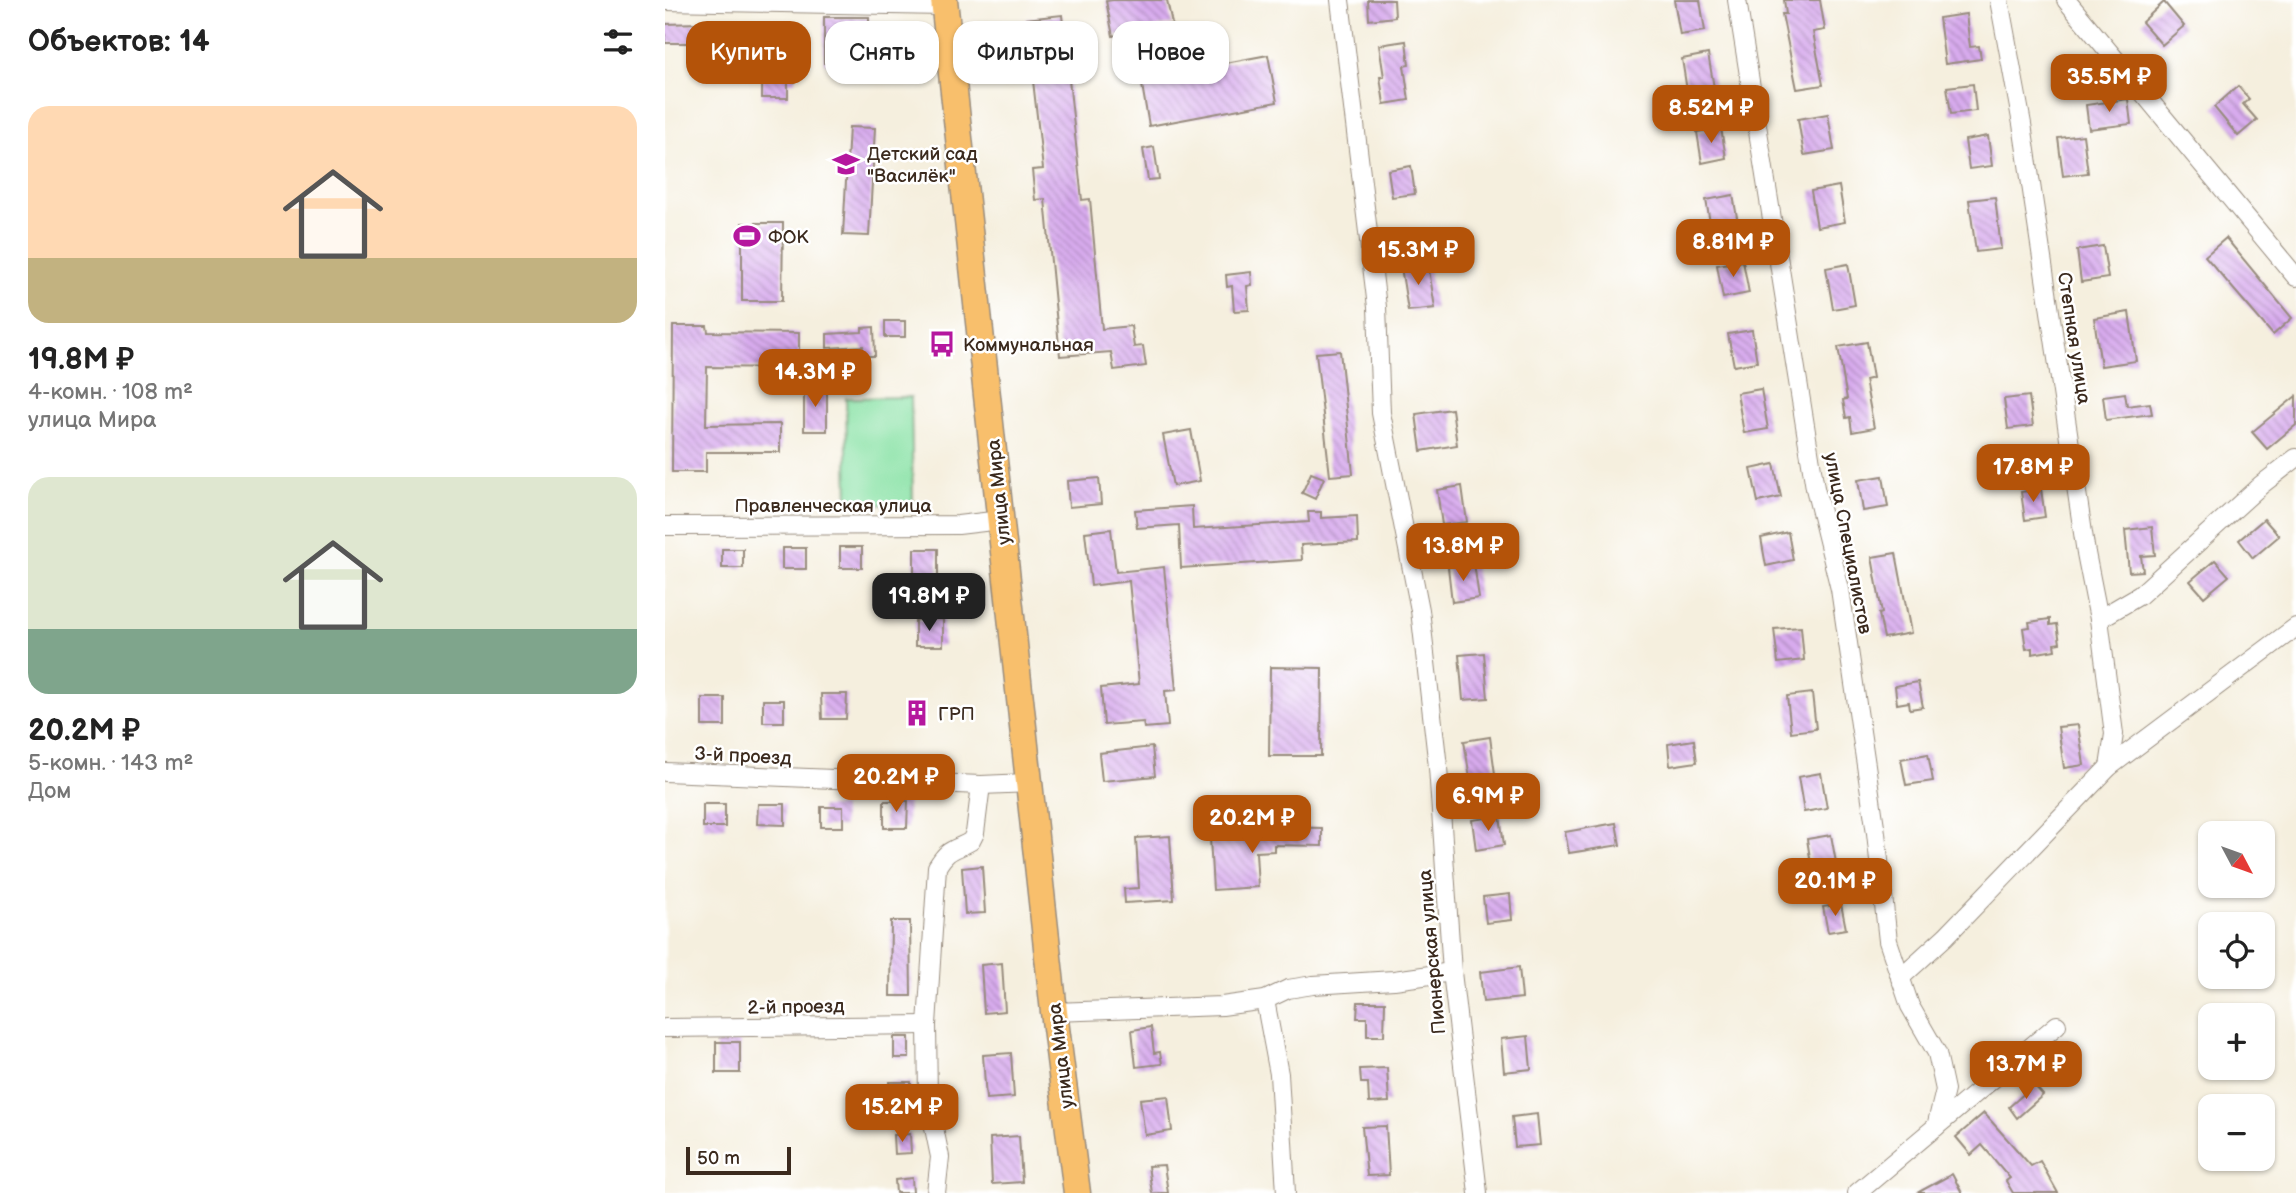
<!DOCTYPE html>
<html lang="ru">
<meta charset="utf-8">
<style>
:root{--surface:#fff;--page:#f6f6f6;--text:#222;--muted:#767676;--accent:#b45309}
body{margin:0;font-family:"Balsamiq Sans",sans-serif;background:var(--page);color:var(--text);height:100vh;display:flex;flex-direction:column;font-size:26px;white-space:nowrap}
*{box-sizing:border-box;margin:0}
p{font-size:23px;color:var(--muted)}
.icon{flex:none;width:38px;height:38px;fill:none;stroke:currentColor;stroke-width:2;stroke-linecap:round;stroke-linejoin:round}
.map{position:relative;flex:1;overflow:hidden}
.panel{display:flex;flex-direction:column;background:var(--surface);width:665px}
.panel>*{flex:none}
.banner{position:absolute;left:21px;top:21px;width:665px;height:63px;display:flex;gap:14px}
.needle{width:46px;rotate:131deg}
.buttons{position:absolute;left:1533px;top:821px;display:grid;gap:14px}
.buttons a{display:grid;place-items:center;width:77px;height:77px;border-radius:14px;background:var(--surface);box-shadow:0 2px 5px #0004;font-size:35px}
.scale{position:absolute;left:21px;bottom:18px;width:105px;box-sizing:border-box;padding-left:7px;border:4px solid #3b2a1e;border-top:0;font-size:19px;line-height:24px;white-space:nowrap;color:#3b2a1e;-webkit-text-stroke:5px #fff;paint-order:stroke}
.price{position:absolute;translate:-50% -60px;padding:0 16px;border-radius:14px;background:var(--accent);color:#fff;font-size:23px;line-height:46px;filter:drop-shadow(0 2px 4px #0008)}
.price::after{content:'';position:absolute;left:50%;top:42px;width:21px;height:16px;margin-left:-10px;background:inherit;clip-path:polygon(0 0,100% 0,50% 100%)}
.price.current{background:#222;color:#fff}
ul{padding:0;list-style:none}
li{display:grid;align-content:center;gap:14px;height:371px;padding:0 28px}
li span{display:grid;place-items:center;height:217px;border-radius:21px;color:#555}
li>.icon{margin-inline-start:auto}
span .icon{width:126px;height:126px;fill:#fffc;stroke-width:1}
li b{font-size:30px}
h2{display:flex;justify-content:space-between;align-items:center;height:84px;padding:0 28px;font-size:30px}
.chip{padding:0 24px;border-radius:21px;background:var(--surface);box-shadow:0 2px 5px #0004;font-size:24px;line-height:63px}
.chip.current{background:var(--accent);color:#fff}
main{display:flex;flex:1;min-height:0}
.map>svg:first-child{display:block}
</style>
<main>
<section class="panel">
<h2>Объектов: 14<svg class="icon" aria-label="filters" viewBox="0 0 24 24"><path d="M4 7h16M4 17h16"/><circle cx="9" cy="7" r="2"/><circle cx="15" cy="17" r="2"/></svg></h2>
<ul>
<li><span style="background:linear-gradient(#ffd9b3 70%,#c2b280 0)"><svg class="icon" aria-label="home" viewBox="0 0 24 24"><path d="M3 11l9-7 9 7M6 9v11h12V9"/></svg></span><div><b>19.8M ₽</b><p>4-комн. · 108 m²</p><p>улица Мира</p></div></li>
<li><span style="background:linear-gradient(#dfe7d0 70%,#7fa58c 0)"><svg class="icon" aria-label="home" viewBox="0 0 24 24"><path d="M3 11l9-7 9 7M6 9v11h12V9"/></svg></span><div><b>20.2M ₽</b><p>5-комн. · 143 m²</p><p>Дом</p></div></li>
</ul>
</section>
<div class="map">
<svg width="1631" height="1193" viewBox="0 0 1631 1193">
<defs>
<pattern id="building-back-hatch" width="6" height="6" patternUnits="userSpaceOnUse" patternTransform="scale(1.75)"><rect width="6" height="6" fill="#d8abee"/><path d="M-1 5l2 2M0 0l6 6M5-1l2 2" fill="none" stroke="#b08bc0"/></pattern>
</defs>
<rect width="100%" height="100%" fill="#fff"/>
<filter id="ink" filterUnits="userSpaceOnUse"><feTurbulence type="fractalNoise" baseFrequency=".0143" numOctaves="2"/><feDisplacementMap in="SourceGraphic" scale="14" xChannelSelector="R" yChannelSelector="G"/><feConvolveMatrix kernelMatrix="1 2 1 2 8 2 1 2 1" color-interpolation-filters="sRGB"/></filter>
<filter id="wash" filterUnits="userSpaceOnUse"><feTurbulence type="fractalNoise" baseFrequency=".00686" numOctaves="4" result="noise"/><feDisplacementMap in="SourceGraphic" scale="28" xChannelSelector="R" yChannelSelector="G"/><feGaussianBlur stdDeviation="1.57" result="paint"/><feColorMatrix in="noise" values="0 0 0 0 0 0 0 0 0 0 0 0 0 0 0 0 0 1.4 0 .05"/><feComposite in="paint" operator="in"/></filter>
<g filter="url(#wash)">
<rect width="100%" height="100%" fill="#f5efde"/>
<path fill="#89e2a6" stroke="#628662" stroke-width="2" d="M246 397 248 504 183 505 181 398Z"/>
<g id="blocks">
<g fill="url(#building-back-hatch)">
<path d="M448 0H502L507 24 448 36 441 1Z"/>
<path d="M703 0H729L730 17 704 20Z"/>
<path d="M1009 0H1035L1040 31 1015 35Z"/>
<path d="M1119 0H1155L1160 30 1148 32 1158 85 1132 89 1117 14H1121Z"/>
<path d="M1499 2 1519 26 1497 45 1477 22Z"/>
<path d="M1301 14 1305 47 1314 46 1316 59 1280 64 1274 18Z"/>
<path d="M397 15 417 200 425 199 437 329 466 326 469 347 478 346 481 366 449 370 446 352 395 356 380 199 370 200 367 170 378 169 361 19Z"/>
<rect x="159" y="17" width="45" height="46"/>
<path d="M35 23 62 24V43H0V24Z"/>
<path d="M98 28H130V82H123V98H97Z"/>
<path d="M741 41 744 65 739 66 744 100 719 104 715 77H719L714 45Z"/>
<path d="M1043 54 1050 93 1023 97 1017 59Z"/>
<path d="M603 55 612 102 484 126 476 79Z"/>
<path d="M1308 84 1311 111 1286 114 1282 87Z"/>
<path d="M1573 86 1584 99 1578 104 1592 120 1573 136 1549 107Z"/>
<path d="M1463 99 1466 124 1424 129 1421 105Z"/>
<path d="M1163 114 1169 150 1139 155 1133 119Z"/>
<path d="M184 127 210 128 204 236 178 235Z"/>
<path d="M1056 128 1061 158 1037 163 1032 132Z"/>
<path d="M1418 135 1423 173 1398 176 1393 138Z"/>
<path d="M1323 136 1327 166 1304 169 1300 140Z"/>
<path d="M489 147 494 179 483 180 478 149Z"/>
<path d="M746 166 750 194 727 197 723 170Z"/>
<path d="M1174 186 1180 222 1152 227 1146 191Z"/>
<path d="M1068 195 1073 223 1046 228 1041 200Z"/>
<path d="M1330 197 1336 249 1311 252 1304 200Z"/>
<path d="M77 223H118L117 301H77Z"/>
<path d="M1561 238 1627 318 1608 335 1540 256Z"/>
<path d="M1438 246 1443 278 1416 282 1412 250Z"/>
<path d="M1078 261 1084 293 1058 298 1052 265Z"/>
<path d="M763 263 770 308 743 311 736 267Z"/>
<path d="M1183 264 1190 305 1168 309 1161 268Z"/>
<path d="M586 272 587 285 582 286 584 310 569 311 567 286 562 287 561 275Z"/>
<path d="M1464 312 1471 361 1436 366 1429 318Z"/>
<rect x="220" y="321" width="20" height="16"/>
<path d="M8 326H42L43 332 134 333V368L42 367 41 425 115 424V452H41V472H7Z"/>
<path d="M209 327 210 356H198V346L162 348V334L197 332V328Z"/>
<path d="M1087 330 1092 362 1069 366 1063 334Z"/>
<path d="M1202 342 1208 378 1200 380 1209 428 1187 432 1185 417 1181 418 1178 400 1182 399 1173 347Z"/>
<path d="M675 351 688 474 665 476 651 353Z"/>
<rect x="139" y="386" width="23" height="45"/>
<path d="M1096 389 1103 429 1079 433 1072 393Z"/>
<path d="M1460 393 1462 406 1485 403 1487 414 1441 420 1438 396Z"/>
<path d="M1364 396 1368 426 1343 429 1339 399Z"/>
<path d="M1631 396V425L1602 449 1587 432Z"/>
<path d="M787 409 792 445 756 451 751 414Z"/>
<path d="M526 430 535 481 508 486 498 435Z"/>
<path d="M1109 464 1116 497 1093 502 1086 469Z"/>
<path d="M646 473 659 478 650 499 637 493Z"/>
<path d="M1218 476 1223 507 1198 511 1193 480Z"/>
<path d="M434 478 436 504 404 507 402 481Z"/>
<path d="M797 486 802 522 777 525 772 490Z"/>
<path d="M1376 489 1380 517 1360 520 1356 492Z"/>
<path d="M527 506 528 529 644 522 643 512H656V518L692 516 693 542 636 545 637 560 516 568 514 525 472 528 470 510Z"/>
<path d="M1599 519 1614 536 1588 558 1574 540Z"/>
<path d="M1487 527 1490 555 1476 556 1478 571 1464 572 1460 530Z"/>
<path d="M446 529 451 572 499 567 511 690 500 691 503 726 479 728 478 722 439 725 436 688 474 684 464 581 426 586 420 532Z"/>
<path d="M1123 532 1128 560 1101 566 1096 538Z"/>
<rect x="175" y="547" width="22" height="21"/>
<rect x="117" y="548" width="24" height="21"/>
<rect x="57" y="549" width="21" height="19"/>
<rect x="249" y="549" width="24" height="28"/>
<path d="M1231 553 1246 633 1219 638 1214 614 1217 613 1207 557Z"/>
<path d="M1550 560 1564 576 1539 597 1525 581Z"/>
<path d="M809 563 814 598 787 602 783 567Z"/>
<path d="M278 619V646H250V620Z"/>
<path d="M1385 619V625L1392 624 1395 643 1389 644 1390 650 1367 654V648L1361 649 1358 628 1365 627 1364 622Z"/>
<path d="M1136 627 1139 660 1113 663 1109 629Z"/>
<path d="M819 653 823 698 798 700 794 655Z"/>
<path d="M605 667 657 668 656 756H604Z"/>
<path d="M1253 682 1258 707 1245 709 1244 702 1232 704 1230 686Z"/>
<path d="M1147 693 1151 729 1126 732 1122 696Z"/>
<path d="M156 694H182L181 719H157Z"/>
<rect x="37" y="698" width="23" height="28"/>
<rect x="98" y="700" width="21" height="22"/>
<path d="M244 706H259L260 719H245Z"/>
<path d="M1413 725 1419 765 1399 768 1393 727Z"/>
<path d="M825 737 830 774 805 778 799 741Z"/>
<path d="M1029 740 1032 762 1005 766 1003 744Z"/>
<path d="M487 747 490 776 437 781 434 753Z"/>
<path d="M1263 754 1268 781 1241 785 1236 759Z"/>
<path d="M1156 773 1162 808 1139 812 1133 777Z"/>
<path d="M219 801H243L242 828H219Z"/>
<rect x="38" y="804" width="22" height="23"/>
<path d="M93 804H120V825L92 824Z"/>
<rect x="156" y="807" width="22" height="20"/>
<path d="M835 816 839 845 811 850 807 820Z"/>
<path d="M951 823 955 845 904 853 900 832Z"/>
<path d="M614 827 657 828V846L609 845V851L591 852 593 887 548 890 545 838 614 834Z"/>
<path d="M1166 835 1174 879 1149 883 1142 839Z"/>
<path d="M505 836 509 900 460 903 459 889 474 888 471 838Z"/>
<path d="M317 866 320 913 300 914 297 868Z"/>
<path d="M845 894 847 920 821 923 818 897Z"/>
<path d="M1176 904 1181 929 1163 932 1158 907Z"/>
<path d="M226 921H245L246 996H225Z"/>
<path d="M337 963 340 1011 319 1013 316 965Z"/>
<path d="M854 967 857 998 818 1002 815 972Z"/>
<path d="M693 1002H720L719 1036H702V1018H692Z"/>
<path d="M486 1027 489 1053 495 1052 497 1064 471 1067 467 1030Z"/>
<path d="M863 1036 866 1069 839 1072 836 1039Z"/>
<rect x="229" y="1037" width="15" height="21"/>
<rect x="51" y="1042" width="24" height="31"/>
<path d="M346 1053 349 1097 321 1099 318 1055Z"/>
<path d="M722 1068 724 1102 704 1103 703 1083H696L695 1069Z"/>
<rect x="224" y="1082" width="22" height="20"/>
<path d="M1369 1085 1378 1095 1352 1118 1344 1107Z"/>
<path d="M503 1096 507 1131 480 1135 475 1099Z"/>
<path d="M1319 1113 1366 1166 1375 1161 1393 1193H1348L1341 1181 1345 1178 1317 1145 1306 1155 1291 1137Z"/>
<path d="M872 1114 875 1145 850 1147 847 1117Z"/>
<path d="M721 1126 724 1175 702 1176 697 1127Z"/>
<path d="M245 1134 246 1153 229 1154 228 1135Z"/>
<path d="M354 1136 357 1182 327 1184 325 1138Z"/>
<path d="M499 1165 503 1193H487L483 1166Z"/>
<path d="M1287 1174 1297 1193H1252Z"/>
<path d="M247 1178 248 1193H231L230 1180Z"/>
</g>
</g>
</g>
<g filter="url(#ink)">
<use href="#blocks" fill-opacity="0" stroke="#988c7e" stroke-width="2"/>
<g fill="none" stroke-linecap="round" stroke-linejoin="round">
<g stroke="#988c7e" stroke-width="20">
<g id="minor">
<path d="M675 0 712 307 716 413 755 610 773 767 787 972 813 1193"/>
<path d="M1072 0 1150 488 1175 589 1211 833 1223 941 1245 1006 1272 1053 1280 1090 1271 1127"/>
<path d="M1334 0 1357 124 1421 553 1434 619 1449 734 1444 767"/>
<path d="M1401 0 1631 277"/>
<path d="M0 1 280 6"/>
<path d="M0 526 293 525 336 520"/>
<path d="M1434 619 1475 595 1596 485 1631 458"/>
<path d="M0 772 316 785 364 783"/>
<path d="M1235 978 1281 936 1444 767 1631 627"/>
<path d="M600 1000 614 1074 621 1193"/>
<path d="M389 1012 557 1006 600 1000 623 989 648 985 729 980 787 972"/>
<path d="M0 1028 262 1025"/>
<path d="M271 1193 275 1157 263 1099 262 1025 272 867C284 847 289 851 306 841L310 833 316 785"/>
<path d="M1192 1193 1392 1025"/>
</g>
</g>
<g stroke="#988c7e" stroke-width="29">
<path id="primary" d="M279 0 389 1012 412 1193"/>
</g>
<use href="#minor" stroke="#fff" stroke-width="18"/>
<use href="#primary" stroke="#f8bf6c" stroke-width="26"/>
</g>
</g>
<defs>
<g id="school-bare" transform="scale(2.1)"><path d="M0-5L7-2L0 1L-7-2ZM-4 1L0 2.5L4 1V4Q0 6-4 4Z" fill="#b5179e" stroke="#fff" stroke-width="2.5" paint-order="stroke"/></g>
<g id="stadium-bare" transform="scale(2.1)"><path d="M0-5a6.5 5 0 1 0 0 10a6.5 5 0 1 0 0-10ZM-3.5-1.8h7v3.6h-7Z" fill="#b5179e" stroke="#fff" stroke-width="2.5" paint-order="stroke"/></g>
<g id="bus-bare" transform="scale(2.1)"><path d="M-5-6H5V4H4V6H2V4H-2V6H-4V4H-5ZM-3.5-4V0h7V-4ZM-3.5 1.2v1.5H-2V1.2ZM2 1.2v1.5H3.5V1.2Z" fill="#b5179e" stroke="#fff" stroke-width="2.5" paint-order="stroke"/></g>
<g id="building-bare" transform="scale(2.1)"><path d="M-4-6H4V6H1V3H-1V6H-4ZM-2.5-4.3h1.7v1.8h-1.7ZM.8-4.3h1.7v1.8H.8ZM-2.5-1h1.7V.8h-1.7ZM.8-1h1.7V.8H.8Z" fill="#b5179e" stroke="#fff" stroke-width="2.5" paint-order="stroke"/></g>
</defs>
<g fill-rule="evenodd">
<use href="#school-bare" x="181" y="164"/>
<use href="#stadium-bare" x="82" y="236"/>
<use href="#bus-bare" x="277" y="344"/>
<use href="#building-bare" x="252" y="713"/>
</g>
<g text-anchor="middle" stroke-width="5" stroke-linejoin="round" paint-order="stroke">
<g font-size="19" fill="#3b2a1e" stroke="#fff" text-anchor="start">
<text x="202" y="160">Детский сад<tspan x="202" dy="22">"Василёк"</tspan></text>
<text x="103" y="243">ФОК</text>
<text x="298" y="351">Коммунальная</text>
<text x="273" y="720">ГРП</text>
</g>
<g font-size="19" fill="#3b2a1e" stroke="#fff">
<text transform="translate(1410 338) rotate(81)" y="7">Степная улица</text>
<text transform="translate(333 492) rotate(-96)" y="7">улица Мира</text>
<text x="168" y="512">Правленческая улица</text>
<text transform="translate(1184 543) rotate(79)" y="7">улица Специалистов</text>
<text transform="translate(78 755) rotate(3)" y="7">3-й проезд</text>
<text transform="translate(766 952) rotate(-95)" y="7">Пионерская улица</text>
<text transform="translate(131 1006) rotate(-1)" y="7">2-й проезд</text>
<text transform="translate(395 1056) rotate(-97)" y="7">улица Мира</text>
</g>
</g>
</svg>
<div class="buttons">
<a><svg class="needle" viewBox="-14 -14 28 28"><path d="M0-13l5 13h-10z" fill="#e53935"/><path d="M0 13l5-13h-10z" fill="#767676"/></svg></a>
<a><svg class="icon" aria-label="locate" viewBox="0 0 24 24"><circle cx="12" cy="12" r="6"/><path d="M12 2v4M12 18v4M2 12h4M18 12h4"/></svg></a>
<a>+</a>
<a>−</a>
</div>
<div class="scale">50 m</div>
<b class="price" style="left:1444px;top:114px">35.5M ₽</b>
<b class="price" style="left:1046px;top:145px">8.52M ₽</b>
<b class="price" style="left:1068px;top:279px">8.81M ₽</b>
<b class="price" style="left:753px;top:287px">15.3M ₽</b>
<b class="price" style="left:150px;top:409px">14.3M ₽</b>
<b class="price" style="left:1368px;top:504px">17.8M ₽</b>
<b class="price" style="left:798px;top:583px">13.8M ₽</b>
<b class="price current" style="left:264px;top:633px">19.8M ₽</b>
<b class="price" style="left:231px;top:814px">20.2M ₽</b>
<b class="price" style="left:823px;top:833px">6.9M ₽</b>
<b class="price" style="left:587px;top:855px">20.2M ₽</b>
<b class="price" style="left:1170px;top:918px">20.1M ₽</b>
<b class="price" style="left:1361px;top:1101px">13.7M ₽</b>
<b class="price" style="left:237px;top:1144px">15.2M ₽</b>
<div class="banner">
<a class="chip current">Купить</a>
<a class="chip">Снять</a>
<a class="chip">Фильтры</a>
<a class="chip">Новое</a>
</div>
</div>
</main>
